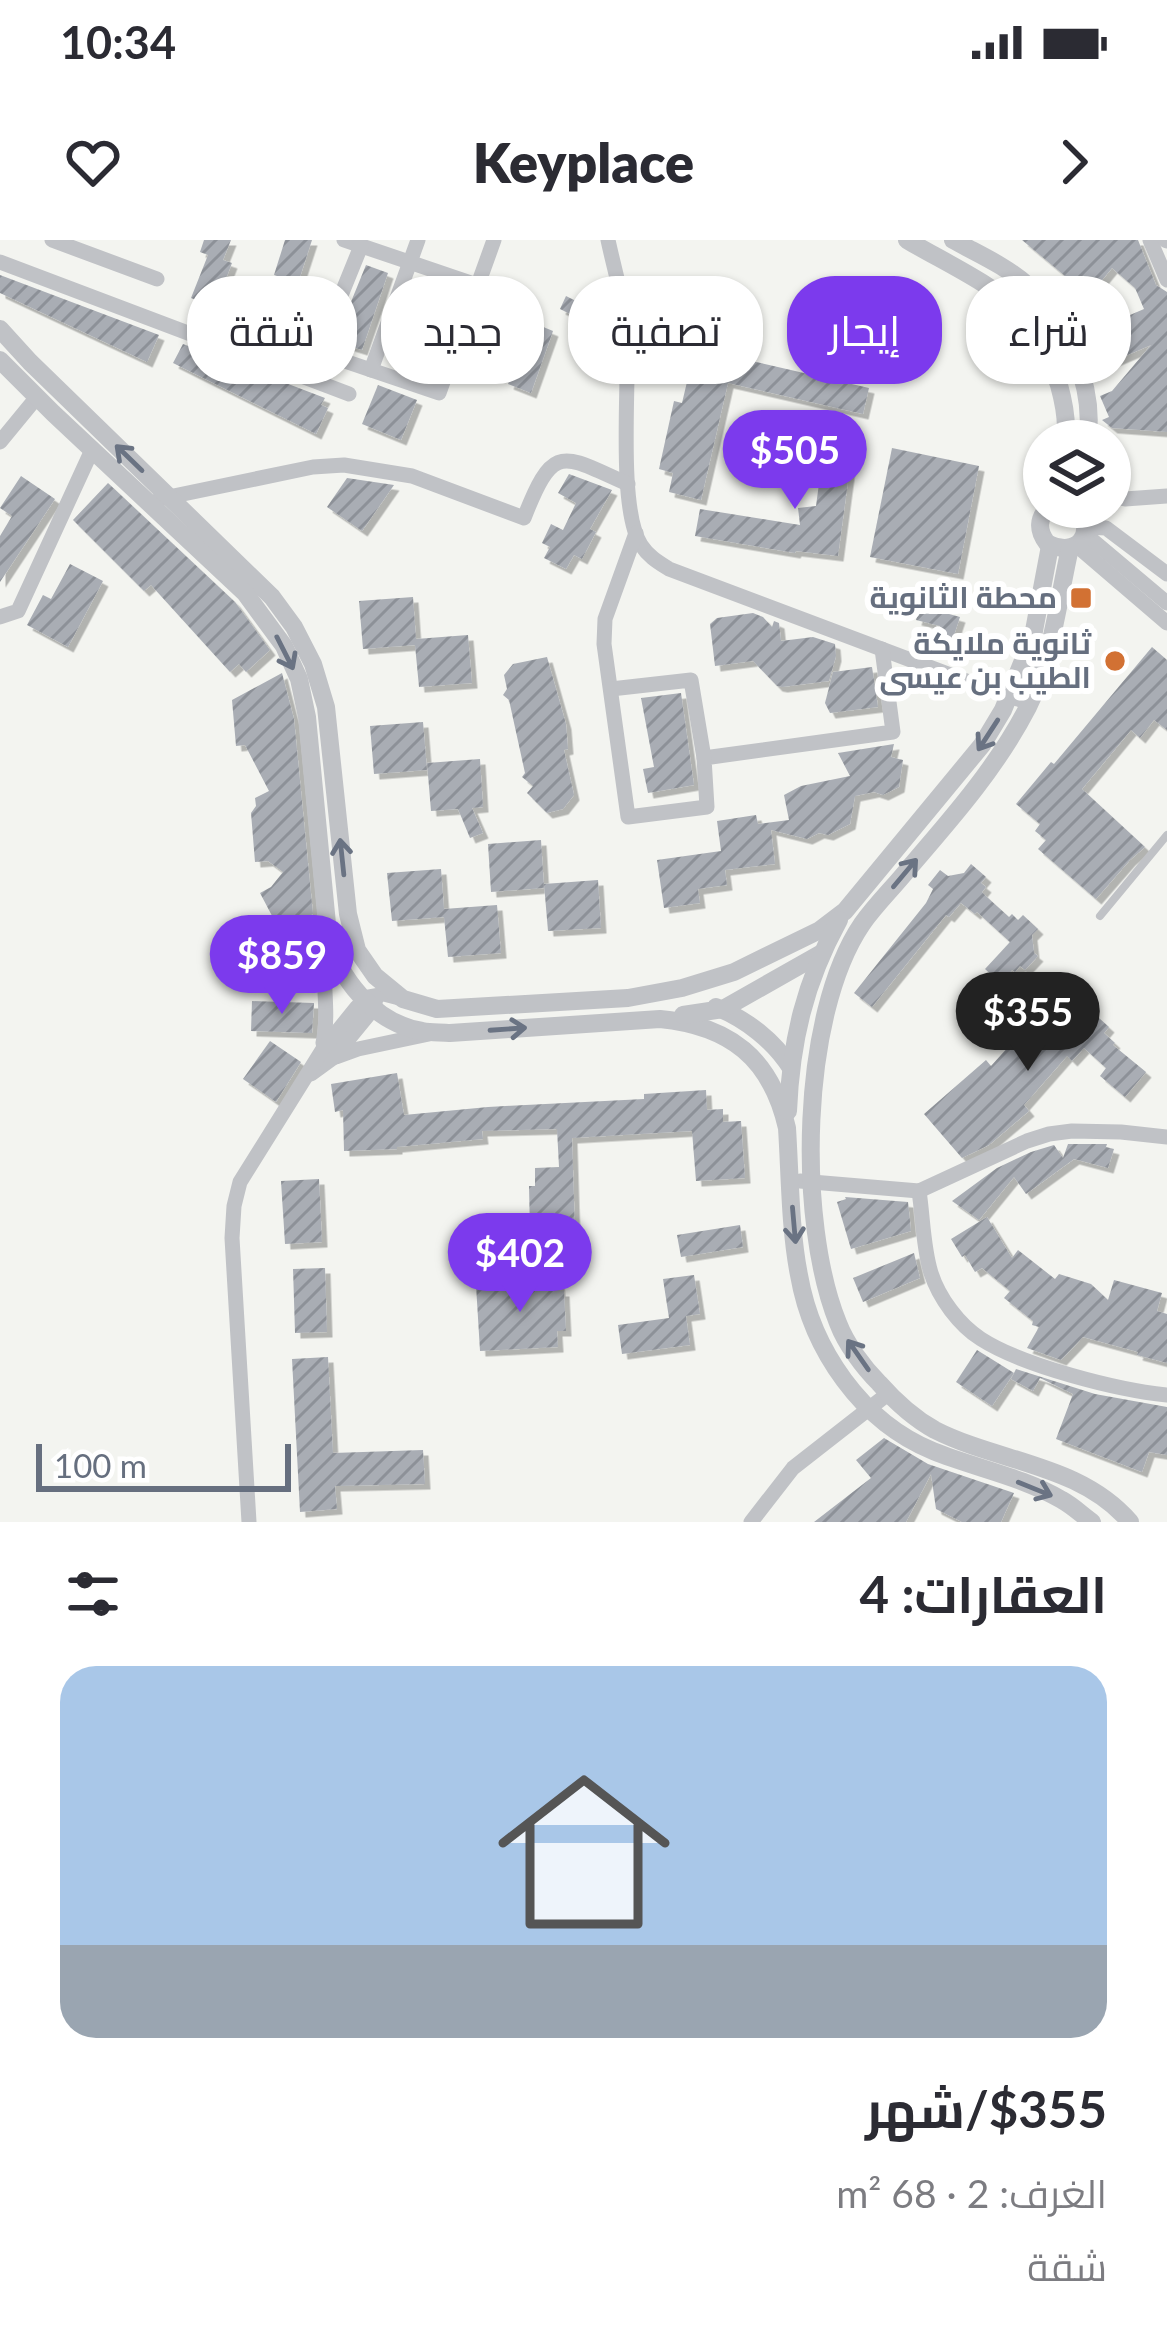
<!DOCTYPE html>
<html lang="ar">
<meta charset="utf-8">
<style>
:root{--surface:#fff;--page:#f2f2f3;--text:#2b2b33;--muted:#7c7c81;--line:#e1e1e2;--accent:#7c3aed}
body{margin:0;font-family:Lato,Cairo,sans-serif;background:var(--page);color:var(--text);direction:rtl;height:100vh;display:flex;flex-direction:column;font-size:45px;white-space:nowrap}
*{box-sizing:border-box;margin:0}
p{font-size:39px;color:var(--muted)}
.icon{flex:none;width:66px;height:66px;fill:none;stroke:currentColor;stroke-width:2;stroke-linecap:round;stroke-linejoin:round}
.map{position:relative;height:1282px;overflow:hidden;direction:ltr}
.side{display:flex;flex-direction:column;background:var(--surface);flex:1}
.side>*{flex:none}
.top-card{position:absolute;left:36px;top:36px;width:1095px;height:108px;direction:rtl;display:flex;gap:24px}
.buttons{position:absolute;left:1023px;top:180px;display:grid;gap:24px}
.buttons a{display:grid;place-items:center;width:108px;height:108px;border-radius:50%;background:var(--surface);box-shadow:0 3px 9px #0004;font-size:60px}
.scale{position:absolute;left:36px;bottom:30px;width:255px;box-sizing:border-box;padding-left:12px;border:6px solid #666f7f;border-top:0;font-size:33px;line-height:42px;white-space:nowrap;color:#666f7f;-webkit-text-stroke:9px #fff;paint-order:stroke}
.price{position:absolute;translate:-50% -102px;padding:0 27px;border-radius:42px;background:var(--accent);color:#fff;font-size:39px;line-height:78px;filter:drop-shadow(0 3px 6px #0008)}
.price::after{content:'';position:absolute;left:50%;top:72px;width:36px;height:27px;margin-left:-18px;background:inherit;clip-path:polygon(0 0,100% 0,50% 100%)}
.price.on{background:#222;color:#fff}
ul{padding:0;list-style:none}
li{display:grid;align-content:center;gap:24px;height:636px;padding:0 60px}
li+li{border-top:3px solid var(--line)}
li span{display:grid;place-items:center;height:372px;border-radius:36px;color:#555}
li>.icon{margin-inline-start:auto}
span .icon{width:216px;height:216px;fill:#fffc;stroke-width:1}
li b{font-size:51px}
h2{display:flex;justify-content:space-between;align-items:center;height:144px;padding:0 60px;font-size:51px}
.tag{padding:0 42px;border-radius:48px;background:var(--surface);box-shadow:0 3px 9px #0004;font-size:42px;line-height:108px}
.tag.on{background:var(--accent);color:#fff}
.status{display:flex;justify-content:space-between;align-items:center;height:84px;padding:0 60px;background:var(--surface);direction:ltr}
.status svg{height:33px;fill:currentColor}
header{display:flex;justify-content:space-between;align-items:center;height:156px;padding:0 60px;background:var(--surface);font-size:54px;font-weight:800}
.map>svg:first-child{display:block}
</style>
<div class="status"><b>10:34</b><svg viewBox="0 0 49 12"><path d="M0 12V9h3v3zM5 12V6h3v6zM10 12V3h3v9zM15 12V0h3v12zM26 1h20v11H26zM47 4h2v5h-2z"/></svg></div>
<header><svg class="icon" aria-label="forward" viewBox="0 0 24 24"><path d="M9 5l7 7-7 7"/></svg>Keyplace<svg class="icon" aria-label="heart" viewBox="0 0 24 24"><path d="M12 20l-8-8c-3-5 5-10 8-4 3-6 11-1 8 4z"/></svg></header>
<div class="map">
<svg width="1167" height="1282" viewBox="0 0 1167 1282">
<defs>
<pattern id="building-hatch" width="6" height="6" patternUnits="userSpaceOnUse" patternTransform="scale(3)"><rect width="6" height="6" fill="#a9adb4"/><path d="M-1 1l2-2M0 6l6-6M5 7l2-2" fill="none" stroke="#8d9198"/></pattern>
<filter id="shadow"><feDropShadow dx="5.5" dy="5.5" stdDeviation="0" flood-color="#0004"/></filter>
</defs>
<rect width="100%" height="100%" fill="#f3f4f0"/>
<g fill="url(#building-hatch)" filter="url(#shadow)">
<path d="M204 0H231L223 20 232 23 215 67 191 58 208 15 200 12Z"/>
<path d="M285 0H312L298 43 274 35Z"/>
<path d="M1022 0H1138L1156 45 1167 52V192L1112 188 1102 180 1109 177 1100 156 1112 151 1151 105 1095 129 1081 96 1144 69 1135 48 1112 28 1089 56Z"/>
<path d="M366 25 388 33 362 110 340 103 348 80 344 79Z"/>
<path d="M0 35 159 95 147 122 0 53Z"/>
<path d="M439 45 461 53 435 130 413 123Z"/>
<path d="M566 56 598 72 592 85 560 69Z"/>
<path d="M531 82 553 91 531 153 508 144Z"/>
<path d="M183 104 325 158 321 165 328 168 316 194 173 123Z"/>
<path d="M695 108 869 148 863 174 728 143 701 260 669 252 673 233 659 229 674 161 682 163Z"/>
<path d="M378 145 417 160 401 200 362 184Z"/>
<path d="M828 193 854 197 838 316 796 311 795 313 695 296 700 269 800 285 798 268 816 266 820 236 805 234 807 219 824 222Z"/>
<path d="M892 208 979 226 958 334 870 317Z"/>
<path d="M569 234 612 250 590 289 596 292 582 319 574 315 566 329 544 318 550 307 542 303 551 284 563 290 576 263 558 253Z"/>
<path d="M21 236 55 259 0 342V296L12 276 0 268Z"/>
<path d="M347 238 394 245 362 291 327 267Z"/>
<path d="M108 243 235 362 270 410 246 432 239 424 230 432 151 345 144 351 73 280Z"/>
<path d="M70 324 103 341 68 407 27 385 43 355 51 359Z"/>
<path d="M413 357 416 399 468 395 472 443 419 447 415 405 363 409 359 361Z"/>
<path d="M920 366 960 377 951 404 936 399 940 386 916 380Z"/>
<path d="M753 373 763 377 772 387 774 381 779 383 781 401 813 397 835 404 836 416 829 441 782 447 777 446 753 421 715 426 710 384 717 378Z"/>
<path d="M1152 407 1167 420V490L1154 480 1140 498 1131 490 1082 549 1145 607 1130 620 1096 659 1038 609 1046 600 1035 591 1040 584 1016 564 1051 522 1054 524Z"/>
<path d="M547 417 566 484 568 509 564 510 574 555 563 569 547 573 527 553 533 546 522 537 525 533 509 460 503 455 507 449 504 435 513 424Z"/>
<path d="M872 427 878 467 830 473 825 463 833 432Z"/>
<path d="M282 433 294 479 313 674 280 691 260 653 271 647 283 632 268 621 255 622 251 573 256 566 255 558 269 551 245 505 236 506 232 460Z"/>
<path d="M681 453 694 545 648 553 643 529 654 527 641 458Z"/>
<path d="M423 482 427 530 374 534 370 486Z"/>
<path d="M894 504 891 517 903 520 899 547 883 555 874 552 855 556 850 584 828 595 819 593 807 599 771 590 775 624 725 630 727 645 698 649 700 663 664 668 657 620 721 611 717 581 756 575 758 584 789 580 784 555 801 546 850 536 838 513Z"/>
<path d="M480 519 483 567 472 568 483 593 470 598 458 569 431 571 427 523Z"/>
<path d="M541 600 544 648 491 652 488 604Z"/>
<path d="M971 624 986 637 981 643 986 647 982 652 988 658 1009 677 1012 674 1018 680 1023 675 1038 689 1032 695 1034 713 1038 716 1025 730 1020 726 1015 732 1012 730 1008 735 1005 732 998 741 985 729 1010 702 977 672 975 674 961 663 949 677 946 675 872 767 854 753 926 663 933 649 928 645 940 630 948 636 964 633Z"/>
<path d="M441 629 444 669 497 665 501 713 448 717 444 677 392 681 387 633Z"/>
<path d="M598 640 601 688 548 691 544 644Z"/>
<path d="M1063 746 1109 787 1104 793 1115 803 1113 805 1146 832 1125 857 1100 836 1106 828 1084 808 1072 821 1067 816 1024 865 1029 871 989 905 962 918 924 874 986 820 991 826Z"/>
<path d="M252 761 314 763 312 793 251 791Z"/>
<path d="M270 801 301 822 276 862 243 839Z"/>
<path d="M397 833 404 875 488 867 644 859V854L706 850 707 870 723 869V882L741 881 745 938 696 941 692 891 572 898 575 992 530 993 529 946H535V928L559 927 557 889 482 891 483 899 397 907V909L344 911 343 870 335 872 331 844Z"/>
<path d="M1068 904H1107L1106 907 1114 909 1108 928 1074 919 1026 954 1014 937 979 980 952 961 997 928 1031 912 1054 905 1063 918Z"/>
<path d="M319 939 322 1002 285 1004 281 941Z"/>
<path d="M845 957 908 962 911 991 851 1009 837 962 846 959Z"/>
<path d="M987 977 1012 1018 1018 1010 1055 1039 1059 1034 1091 1044 1108 1060 1114 1040 1162 1053 1157 1071 1167 1074V1123L1137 1115 1138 1112 1083 1097 1061 1120 1027 1108 1039 1087 1032 1085 1033 1081 1004 1058 1010 1051 982 1028 975 1032 965 1015 962 1017 951 999Z"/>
<path d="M740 985 743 1007 681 1017 677 995Z"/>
<path d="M914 1013 920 1038 863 1062 853 1038Z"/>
<path d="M325 1028 327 1092 295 1093 293 1029Z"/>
<path d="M694 1035 700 1074 686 1076 690 1105 622 1114 618 1085 669 1078 663 1039Z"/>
<path d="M559 1041 560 1051H564L566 1091H557L558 1107 480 1111 476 1045Z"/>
<path d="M977 1110 1014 1133 992 1166 956 1142Z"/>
<path d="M328 1117 333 1213 423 1210 425 1244 335 1246 337 1269 300 1272 292 1119Z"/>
<path d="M1016 1129 1095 1154 1167 1167V1215L1149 1212 1142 1232 1056 1199 1073 1154 1040 1138 1033 1151 1011 1139Z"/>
<path d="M884 1198 928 1224 1014 1253 1001 1282H962L936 1269 931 1234 906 1282H814L871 1238 856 1220Z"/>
</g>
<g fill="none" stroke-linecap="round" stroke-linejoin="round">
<path stroke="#c0c2c6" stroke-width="8" d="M1100 676 1167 595"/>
<g stroke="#c0c2c6" stroke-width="15">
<path d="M52 0 157 39"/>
<path d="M344 0 477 45"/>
<path d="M608 0C615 33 626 67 627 101 629 149 618 269 641 305 649 317 658 322 669 329L1009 457 1030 462"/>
<path d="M1150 0 1167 40"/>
<path d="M1165 0 1167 1"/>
<path d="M361 6 318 112 439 153 494 0"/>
<path d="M0 22 349 154"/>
<path d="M371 130 418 0"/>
<path d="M0 202 37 157"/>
<path d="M1110 256 1125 259 1167 256"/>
<path d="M159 259 313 227 344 225 412 236 524 278C554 201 562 215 628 244"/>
<path d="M1086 287 1106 288 1167 334"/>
<path d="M636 293 605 379 604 404 628 577 707 567 704 518 893 492 882 409"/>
<path d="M1085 294 1167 363"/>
<path d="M1076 305 1167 383"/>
<path d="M0 377 18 371 92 210"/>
<path d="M611 449 691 440 704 518"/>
<path d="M323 803C331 767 318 726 328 694"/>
<path d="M336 817 358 809 429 794"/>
<path d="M311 834 333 818 374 768 376 758"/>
<path d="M800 941 919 951 1027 901 1049 894 1072 891 1121 892 1167 897"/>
<path d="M919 951C923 977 923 1008 931 1033 939 1058 959 1085 981 1099 1023 1126 1117 1150 1167 1155"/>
<path d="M249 1282 232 998 234 966 240 942 323 809 357 767 368 757 384 754 403 759"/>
<path d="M751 1282 793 1228 889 1153"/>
</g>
<g stroke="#c0c2c6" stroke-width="18">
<path d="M907 0C942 21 991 43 1019 71 1038 91 1050 119 1059 145 1064 163 1068 183 1065 201"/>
<path d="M953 0C978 14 1006 26 1027 45 1067 82 1096 147 1087 201"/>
<path d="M0 89 30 122 272 357 294 387 313 424 326 467 348 674 357 710 375 736 403 759 437 769 628 758 682 748 734 732 820 690 845 671 982 505 1003 470 1033 396 1050 306"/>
<path d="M0 120 53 173 245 353 284 406 299 439 307 477 328 694C338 738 374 783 422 791 431 793 441 792 450 793L660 779C730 786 771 818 787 888 790 934 790 990 799 1035 812 1110 862 1182 933 1211 975 1228 1023 1237 1062 1260 1073 1266 1082 1275 1092 1282"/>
<path d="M1049 267C1038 278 1037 290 1047 303 1077 319 1098 293 1076 267"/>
<path d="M1070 308C1058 361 1052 419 1028 467 997 527 953 577 909 628 894 647 876 664 862 684 800 775 797 982 838 1083 846 1104 863 1127 879 1143 894 1160 915 1179 935 1190 1000 1223 1080 1224 1130 1282"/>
<path d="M716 767C746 779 774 801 791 828"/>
<path d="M683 775 723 769 820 714"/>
<path d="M788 871C791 800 805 742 839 680"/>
</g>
</g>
<defs><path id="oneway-shaft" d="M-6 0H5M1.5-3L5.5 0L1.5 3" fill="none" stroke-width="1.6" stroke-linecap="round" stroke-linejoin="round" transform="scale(3)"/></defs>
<g stroke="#6a7383">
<use href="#oneway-shaft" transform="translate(129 218) rotate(-136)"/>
<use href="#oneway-shaft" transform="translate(285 413) rotate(63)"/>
<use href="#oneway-shaft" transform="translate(988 495) rotate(123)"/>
<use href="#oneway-shaft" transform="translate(342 617) rotate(-96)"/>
<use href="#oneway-shaft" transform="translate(905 633) rotate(-50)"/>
<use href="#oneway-shaft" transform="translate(508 789) rotate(-4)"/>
<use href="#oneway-shaft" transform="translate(794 985) rotate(85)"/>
<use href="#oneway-shaft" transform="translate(858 1115) rotate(-125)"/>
<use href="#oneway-shaft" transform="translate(1035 1249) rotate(22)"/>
</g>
<g fill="#d27133" stroke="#fff" stroke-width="4.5">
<rect x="1069" y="346" width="24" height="24" rx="6"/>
<circle cx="1115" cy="421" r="12"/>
</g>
<g text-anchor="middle" stroke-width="12" stroke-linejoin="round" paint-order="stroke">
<g font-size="30" font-weight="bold" fill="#666f7f" stroke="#fff" text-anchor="end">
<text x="1057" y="368">محطة الثانوية</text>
<text x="1091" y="414">ثانوية ملايكة<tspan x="1091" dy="34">الطيب بن عيسى</tspan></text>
</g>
</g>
</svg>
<div class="buttons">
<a><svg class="icon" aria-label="layers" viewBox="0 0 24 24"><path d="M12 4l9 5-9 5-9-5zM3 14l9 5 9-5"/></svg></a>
</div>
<div class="scale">100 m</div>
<b class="price" style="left:795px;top:272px">$505</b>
<b class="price" style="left:282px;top:777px">$859</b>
<b class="price on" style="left:1028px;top:834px">$355</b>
<b class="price" style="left:520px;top:1075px">$402</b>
<div class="top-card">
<a class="tag">شراء</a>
<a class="tag on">إيجار</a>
<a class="tag">تصفية</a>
<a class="tag">جديد</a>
<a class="tag">شقة</a>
</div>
</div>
<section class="side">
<h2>العقارات: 4<svg class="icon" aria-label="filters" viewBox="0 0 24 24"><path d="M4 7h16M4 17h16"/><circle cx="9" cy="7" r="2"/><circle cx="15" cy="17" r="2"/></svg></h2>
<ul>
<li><span style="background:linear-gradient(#a9c7e8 75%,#9aa5b1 0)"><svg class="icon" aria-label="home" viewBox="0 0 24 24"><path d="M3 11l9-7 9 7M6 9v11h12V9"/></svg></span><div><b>$355/شهر</b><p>الغرف: 2 · 68 m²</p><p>شقة</p></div></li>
</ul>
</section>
